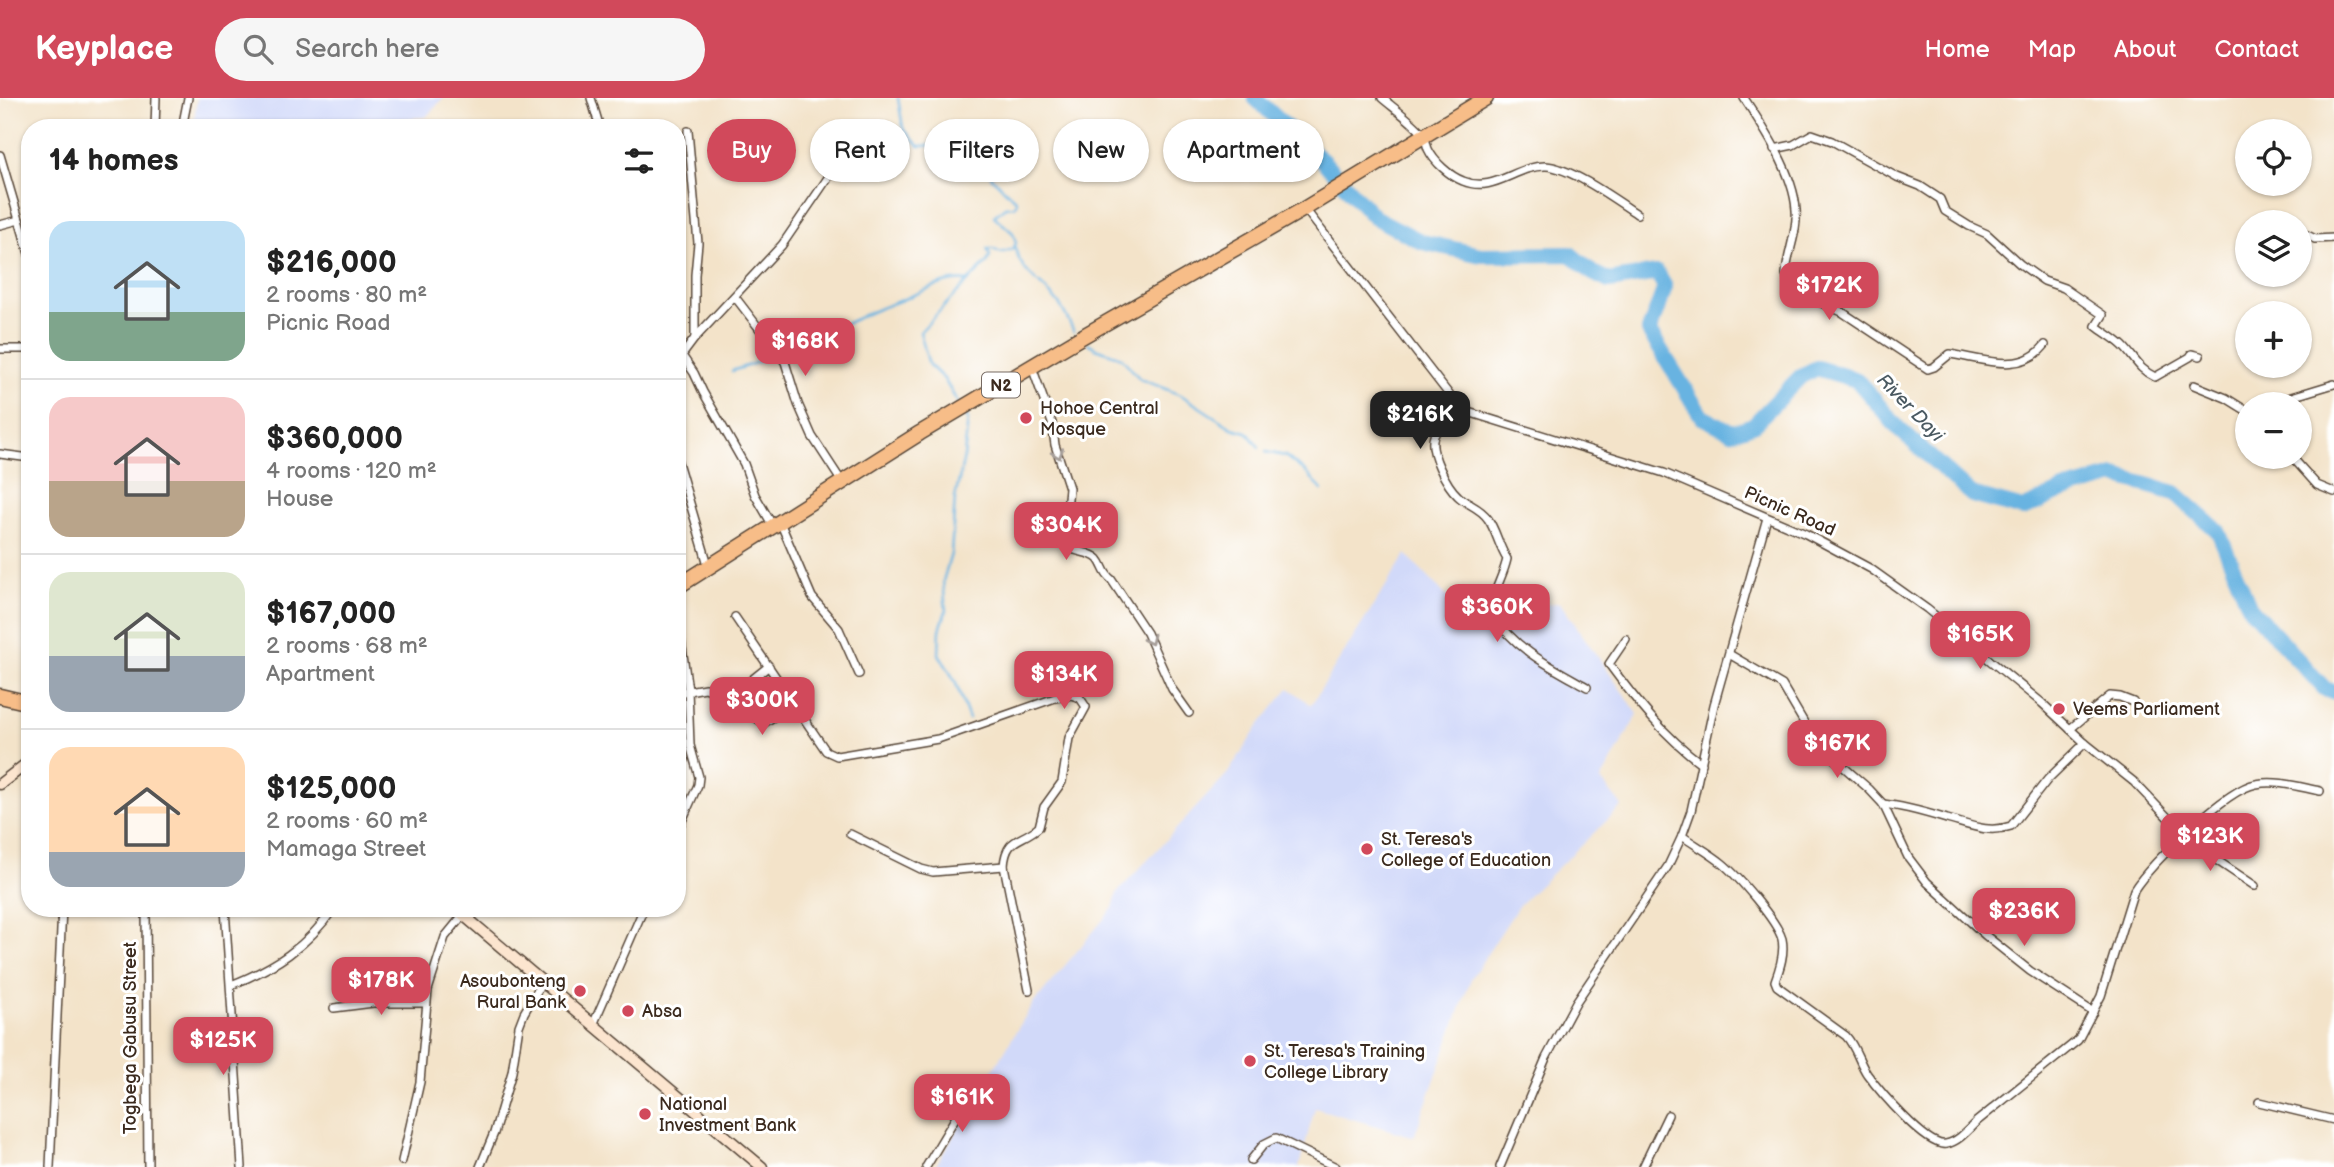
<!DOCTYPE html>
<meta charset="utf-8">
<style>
:root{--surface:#fff;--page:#f6f6f6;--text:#222;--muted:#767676;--line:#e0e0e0;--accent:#d1495b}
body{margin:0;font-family:"Balsamiq Sans",sans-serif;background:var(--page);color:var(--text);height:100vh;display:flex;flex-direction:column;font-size:26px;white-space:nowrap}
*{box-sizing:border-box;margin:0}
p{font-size:23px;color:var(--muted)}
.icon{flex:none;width:38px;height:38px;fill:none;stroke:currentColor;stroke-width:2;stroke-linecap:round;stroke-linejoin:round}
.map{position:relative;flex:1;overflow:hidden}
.side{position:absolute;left:21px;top:21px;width:665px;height:798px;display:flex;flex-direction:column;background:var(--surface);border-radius:28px;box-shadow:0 2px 5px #0004}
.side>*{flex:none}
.banner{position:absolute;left:707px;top:21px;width:665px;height:63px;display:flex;gap:14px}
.buttons{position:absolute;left:2235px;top:21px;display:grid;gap:14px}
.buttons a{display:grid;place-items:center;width:77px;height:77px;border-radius:50%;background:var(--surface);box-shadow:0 2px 5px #0004;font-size:35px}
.price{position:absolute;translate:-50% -60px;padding:0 16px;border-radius:14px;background:var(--accent);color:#fff;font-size:23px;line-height:46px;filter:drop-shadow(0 2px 4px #0008)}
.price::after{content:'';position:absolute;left:50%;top:42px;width:21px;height:16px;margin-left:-10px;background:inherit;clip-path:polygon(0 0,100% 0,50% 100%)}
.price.on{background:#222;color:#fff}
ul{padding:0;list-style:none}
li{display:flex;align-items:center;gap:21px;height:175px;padding:0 28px}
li+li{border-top:2px solid var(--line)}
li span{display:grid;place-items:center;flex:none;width:196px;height:140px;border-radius:21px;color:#555}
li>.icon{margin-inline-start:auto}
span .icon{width:84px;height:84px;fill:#fffc;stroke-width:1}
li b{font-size:30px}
h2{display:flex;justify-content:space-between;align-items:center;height:84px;padding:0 28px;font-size:30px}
.chip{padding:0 24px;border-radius:32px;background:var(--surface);box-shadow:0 2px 5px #0004;font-size:24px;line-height:63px}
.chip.on{background:var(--accent);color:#fff}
header{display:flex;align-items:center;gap:42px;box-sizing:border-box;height:98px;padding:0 35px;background:var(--accent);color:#fff}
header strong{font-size:33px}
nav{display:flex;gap:38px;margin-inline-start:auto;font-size:24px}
.search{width:490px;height:63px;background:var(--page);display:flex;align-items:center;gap:18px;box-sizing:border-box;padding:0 24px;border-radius:38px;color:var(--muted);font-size:26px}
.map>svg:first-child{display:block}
</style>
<header>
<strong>Keyplace</strong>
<div class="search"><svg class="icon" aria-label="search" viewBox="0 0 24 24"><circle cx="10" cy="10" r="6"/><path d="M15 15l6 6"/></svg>Search here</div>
<nav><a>Home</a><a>Map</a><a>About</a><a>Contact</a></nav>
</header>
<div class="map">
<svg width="2334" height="1069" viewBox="0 0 2334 1069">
<rect width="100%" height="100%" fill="#fff"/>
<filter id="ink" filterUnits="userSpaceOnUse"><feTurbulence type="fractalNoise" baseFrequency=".0143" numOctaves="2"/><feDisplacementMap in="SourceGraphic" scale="14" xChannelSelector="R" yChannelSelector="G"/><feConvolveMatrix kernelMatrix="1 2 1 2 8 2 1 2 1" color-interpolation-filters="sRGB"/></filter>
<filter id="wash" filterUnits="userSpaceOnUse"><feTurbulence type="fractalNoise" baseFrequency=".00686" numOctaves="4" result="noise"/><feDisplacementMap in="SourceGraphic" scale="28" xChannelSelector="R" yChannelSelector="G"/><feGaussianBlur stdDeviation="1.57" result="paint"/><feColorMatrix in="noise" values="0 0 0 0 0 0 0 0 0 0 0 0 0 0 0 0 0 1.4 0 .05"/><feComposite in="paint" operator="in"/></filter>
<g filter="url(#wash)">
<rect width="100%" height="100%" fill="#f3e3c9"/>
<g fill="#d1d9f9">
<path d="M197 0H443L426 19 382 22 357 30H193Z"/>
<path d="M1406 456 1458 510 1560 505 1638 616 1601 682 1622 708 1519 807 1471 881 1414 1039 1315 1010 1299 1069H935L1032 907 1113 810 1117 795 1228 675 1257 630 1289 590 1311 607Z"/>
</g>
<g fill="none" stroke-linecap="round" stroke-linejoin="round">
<g stroke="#68b3e1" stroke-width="2.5">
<path d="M1015 150C1022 176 1039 183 1055 201 1064 211 1068 222 1074 234"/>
<path d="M1088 245 1096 250 1121 259 1140 281 1181 297 1232 330 1247 334 1259 349"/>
<path d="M732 273 773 259 785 243C816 245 829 233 856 221 875 211 896 205 916 196 933 189 949 180 968 183L987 165 990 157 987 151H993L1001 155 1013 151 1016 145 1013 135 994 118 1005 109 1015 108 1017 103 992 80 980 54 966 47 919 48 903 30 898 0"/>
<path d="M958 305 944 281 929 267 920 234 968 183"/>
<path d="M964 314 968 321 964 359 955 400 951 456 943 483 946 513 940 532 939 556 955 583 969 621"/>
<path d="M1266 354 1285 358 1307 375 1322 392"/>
</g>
<path stroke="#68b3e1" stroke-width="16" d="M1255 0 1323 63 1374 119 1422 144 1481 157 1570 156 1593 175 1609 183 1657 175 1665 189 1649 233 1702 319 1732 334 1753 327 1801 278 1817 270 1857 282 1899 331 1972 397 2023 411 2064 392 2115 378 2175 395 2218 433 2250 510 2325 591 2334 594"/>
</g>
</g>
<g filter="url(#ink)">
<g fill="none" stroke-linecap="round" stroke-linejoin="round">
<g stroke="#574638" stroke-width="10">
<g id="street">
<path d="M591 0 600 30"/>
<path d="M1382 0C1395 11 1412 23 1423 36 1426 40 1426 46 1428 51 1434 64 1450 78 1463 83 1494 96 1516 67 1546 68 1570 69 1616 102 1637 116"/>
<path d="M1744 0C1764 30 1794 76 1796 112 1798 134 1787 155 1786 176L1788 182 1801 196 1842 214 1928 271 1934 269 1950 256C1983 261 2021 277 2045 247"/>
<path d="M155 30 156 0"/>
<path d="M182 30 188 0"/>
<path d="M1774 51 1793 47 1812 36 1832 43 1897 79 1920 88 1940 101 1945 113 1969 128 1987 136 2020 166 2044 183 2064 190 2103 217 2096 228C2105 235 2116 241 2123 248 2135 260 2138 271 2155 279L2190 259 2192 256 2200 258"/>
<path d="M0 57 30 159"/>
<path d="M1305 111 1458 308 1468 314 1664 375 1806 436 1871 471 1927 511 2042 605 2085 645 2134 684 2194 747 2255 788"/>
<path d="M0 127 19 122"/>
<path d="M2300 141 2307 137 2315 141 2334 140"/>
<path d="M735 199 785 264 798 306 812 338 842 384"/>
<path d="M695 240 782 147 864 27"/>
<path d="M0 251H30"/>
<path d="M683 259 694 275 703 294 744 366 755 397 773 428"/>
<path d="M677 264 695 240V177L698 145 688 33"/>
<path d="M1032 269 1052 325 1055 347 1069 390 1066 422 1073 427 1070 450C1079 455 1091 454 1098 461 1104 468 1103 475 1111 481L1147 535 1172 591 1189 615"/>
<path d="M2194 287 2226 300 2247 313"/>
<path d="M2279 306 2288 300 2334 286"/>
<path d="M1458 308C1451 317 1438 327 1434 338 1428 353 1447 388 1458 398 1467 407 1480 409 1488 421 1496 432 1499 449 1507 461 1503 480 1491 495 1492 515 1514 551 1551 569 1587 589"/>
<path d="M0 356 30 360"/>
<path d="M2292 359 2317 387 2334 394"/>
<path d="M677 361 709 470"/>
<path d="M780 424 812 499 839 531 859 576"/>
<path d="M677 514 688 592 690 647 699 679 698 687 677 734"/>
<path d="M735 519 826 653 837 658 938 641 1055 600 1071 597 1080 600 1086 609 1069 640 1062 684 1044 709 1039 729C1020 745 1006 739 1004 768L1029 892"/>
<path d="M1626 541 1609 566C1637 604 1664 638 1702 666"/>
<path d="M1729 556 1782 587 1816 645 1869 691 1883 706 1908 759 1927 784 1985 837 2030 873 2093 914"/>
<path d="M677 595 705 590 711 592 764 625 794 606"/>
<path d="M730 604 744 588 769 568"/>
<path d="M2070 631 2110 598 2120 599 2133 604"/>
<path d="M1883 706C1904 708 1927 715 1947 721 1970 727 1988 736 2011 728L2048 681 2085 645"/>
<path d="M850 736 921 771 933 774 1004 768"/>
<path d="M1682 738C1695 747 1710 755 1722 765 1738 778 1777 823 1782 841 1785 855 1780 870 1775 883L1777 888 1846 938C1856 949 1859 964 1867 976 1878 991 1927 1050 1946 1046 1958 1044 1968 1032 1976 1024L2078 942 2101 898 2134 792C2150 766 2226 691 2256 686 2278 682 2299 689 2320 693"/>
<path d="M146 810 148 1069"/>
<path d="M225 810 242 1069"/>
<path d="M470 822 477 810"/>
<path d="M231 887C274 870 307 849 334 810"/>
<path d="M334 910 373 905H426"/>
<path d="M593 927 644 810"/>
<path d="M2259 1004 2334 1022"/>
<path d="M1251 1062 1264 1046 1276 1040 1336 1069"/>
<path d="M402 1063 420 984 428 892 445 839 463 817"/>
<path d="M50 1069 62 810"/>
<path d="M480 1069 494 1035 512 974 519 928 524 915 543 883"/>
<path d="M926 1069 975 987"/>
<path d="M1500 1069 1546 960 1576 904 1668 768 1682 738 1691 713 1714 607 1767 420"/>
<path d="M1643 1069 1668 1017"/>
</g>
</g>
<g stroke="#574638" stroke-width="13">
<g id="secondary">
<path d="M0 686 30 663"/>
<path d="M455 810 762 1069"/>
</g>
</g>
<g stroke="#574638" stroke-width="17">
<g id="highway">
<path d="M677 489 920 335 1078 241 1304 111 1486 0"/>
<path d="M0 598 30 605"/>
</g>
</g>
<use href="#street" stroke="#fff" stroke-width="7"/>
<use href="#secondary" stroke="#fce5cf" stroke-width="10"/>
<use href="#highway" stroke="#f7bd88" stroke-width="14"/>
</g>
<defs><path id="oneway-chevron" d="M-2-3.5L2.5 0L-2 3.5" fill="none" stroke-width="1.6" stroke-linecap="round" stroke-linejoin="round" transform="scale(1.75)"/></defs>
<g stroke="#a79f9a">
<use href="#oneway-chevron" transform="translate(1058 356) rotate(71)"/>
<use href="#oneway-chevron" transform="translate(1150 542) rotate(65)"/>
</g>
</g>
<g fill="#d1495b" stroke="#fff" stroke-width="2.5">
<circle cx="1026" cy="320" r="7"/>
<circle cx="2059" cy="611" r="7"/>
<circle cx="1367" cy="751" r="7"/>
<circle cx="580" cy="893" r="7"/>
<circle cx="628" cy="913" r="7"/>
<circle cx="1250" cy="963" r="7"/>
<circle cx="645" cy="1016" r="7"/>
</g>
<g text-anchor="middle" stroke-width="6" stroke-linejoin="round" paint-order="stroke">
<rect fill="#fff" stroke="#766a62" stroke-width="2" x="982" y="274.5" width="38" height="25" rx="5"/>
<g font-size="16" font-weight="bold" fill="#3b2a1e">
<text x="1001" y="293">N2</text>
</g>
<g font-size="18" fill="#3b2a1e" stroke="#fff" text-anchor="start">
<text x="1040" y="316">Hohoe Central<tspan x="1040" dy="21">Mosque</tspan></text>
<text x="2073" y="617">Veems Parliament</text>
<text x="1381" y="747">St. Teresa's<tspan x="1381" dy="21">College of Education</tspan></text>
<text x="566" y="889" text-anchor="end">Asoubonteng<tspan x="566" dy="21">Rural Bank</tspan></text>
<text x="642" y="919">Absa</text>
<text x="1264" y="959">St. Teresa's Training<tspan x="1264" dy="21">College Library</tspan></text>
<text x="659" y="1012">National<tspan x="659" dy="21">Investment Bank</tspan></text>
</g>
<g font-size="18" fill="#3b2a1e" stroke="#fff">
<text transform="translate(1790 413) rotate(24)" y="6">Picnic Road</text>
<text transform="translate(130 940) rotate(-90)" y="6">Togbega Gabusu Street</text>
</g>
<g font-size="19" font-style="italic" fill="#4b5a62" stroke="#fff">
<text transform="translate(1911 309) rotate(46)" y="7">River Dayi</text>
</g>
</g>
</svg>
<div class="buttons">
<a><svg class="icon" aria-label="locate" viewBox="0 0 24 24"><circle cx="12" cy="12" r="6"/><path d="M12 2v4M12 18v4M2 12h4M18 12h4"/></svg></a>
<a><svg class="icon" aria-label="layers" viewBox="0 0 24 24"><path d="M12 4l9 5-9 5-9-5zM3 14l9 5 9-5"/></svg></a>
<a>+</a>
<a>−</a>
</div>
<b class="price" style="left:1829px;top:224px">$172K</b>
<b class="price" style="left:805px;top:280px">$168K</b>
<b class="price on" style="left:1420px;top:353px">$216K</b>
<b class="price" style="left:1066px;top:464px">$304K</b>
<b class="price" style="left:1497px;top:546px">$360K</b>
<b class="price" style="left:1980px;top:573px">$165K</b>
<b class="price" style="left:1064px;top:613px">$134K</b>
<b class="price" style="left:762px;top:639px">$300K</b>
<b class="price" style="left:1837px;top:682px">$167K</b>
<b class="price" style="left:2210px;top:775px">$123K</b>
<b class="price" style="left:2024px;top:850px">$236K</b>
<b class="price" style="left:381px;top:919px">$178K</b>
<b class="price" style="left:223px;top:979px">$125K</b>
<b class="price" style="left:962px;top:1036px">$161K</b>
<div class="banner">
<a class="chip on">Buy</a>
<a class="chip">Rent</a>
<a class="chip">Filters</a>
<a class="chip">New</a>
<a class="chip">Apartment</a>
</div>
<section class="side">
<h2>14 homes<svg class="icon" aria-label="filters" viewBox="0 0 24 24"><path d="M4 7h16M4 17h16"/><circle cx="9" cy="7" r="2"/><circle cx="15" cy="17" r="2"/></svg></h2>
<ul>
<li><span style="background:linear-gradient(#bfe0f5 65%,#7fa58c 0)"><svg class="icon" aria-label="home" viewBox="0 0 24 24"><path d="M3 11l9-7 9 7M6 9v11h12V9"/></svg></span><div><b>$216,000</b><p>2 rooms · 80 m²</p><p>Picnic Road</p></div></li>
<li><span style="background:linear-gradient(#f6c9c9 60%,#b9a48a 0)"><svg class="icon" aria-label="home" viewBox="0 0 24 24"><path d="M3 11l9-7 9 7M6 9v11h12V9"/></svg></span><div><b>$360,000</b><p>4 rooms · 120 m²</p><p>House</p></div></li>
<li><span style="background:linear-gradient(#dfe7d0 60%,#9aa5b1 0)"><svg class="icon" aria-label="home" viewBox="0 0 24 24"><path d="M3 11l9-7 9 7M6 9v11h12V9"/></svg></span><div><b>$167,000</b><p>2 rooms · 68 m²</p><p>Apartment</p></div></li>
<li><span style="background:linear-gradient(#ffd9b3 75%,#9aa5b1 0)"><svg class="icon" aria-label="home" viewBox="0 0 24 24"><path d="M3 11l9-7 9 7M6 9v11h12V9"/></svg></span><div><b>$125,000</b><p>2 rooms · 60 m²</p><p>Mamaga Street</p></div></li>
</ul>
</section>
</div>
